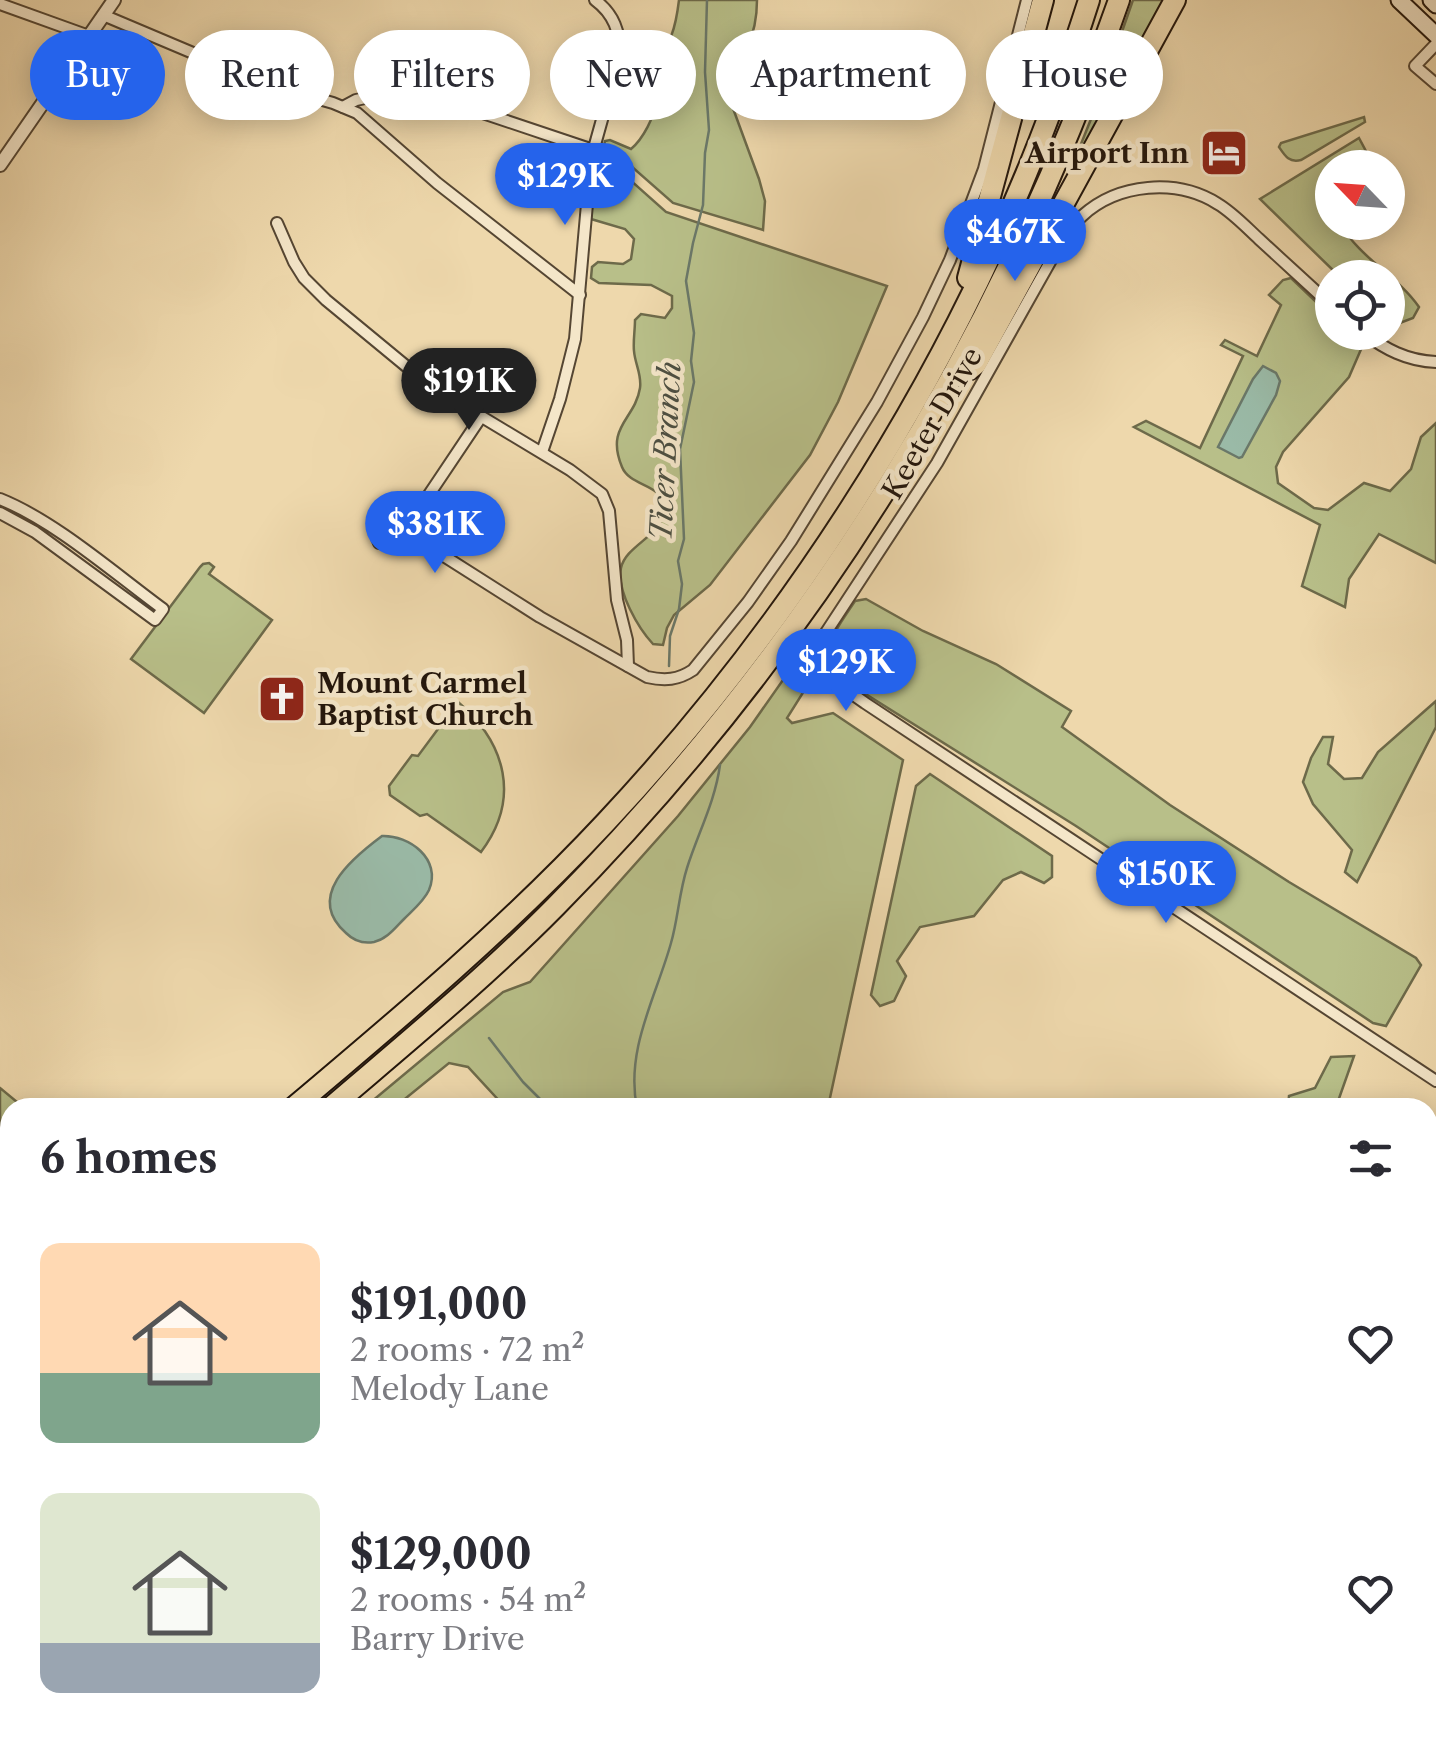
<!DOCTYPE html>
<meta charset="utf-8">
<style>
:root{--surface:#fff;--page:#f2f2f3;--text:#2b2b33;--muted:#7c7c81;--accent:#2563eb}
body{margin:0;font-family:"Libre Caslon Text",serif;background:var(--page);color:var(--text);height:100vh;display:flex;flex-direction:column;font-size:38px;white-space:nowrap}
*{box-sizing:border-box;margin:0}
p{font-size:32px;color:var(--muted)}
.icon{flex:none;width:55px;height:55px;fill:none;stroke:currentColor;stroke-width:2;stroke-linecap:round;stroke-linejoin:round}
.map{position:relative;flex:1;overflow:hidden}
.sheet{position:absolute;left:0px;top:1098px;width:1438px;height:642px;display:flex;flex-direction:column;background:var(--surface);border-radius:30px 30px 0 0;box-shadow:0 5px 25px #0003}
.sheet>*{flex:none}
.guide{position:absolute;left:30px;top:30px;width:1378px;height:90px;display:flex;gap:20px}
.needle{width:65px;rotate:295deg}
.buttons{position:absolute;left:1315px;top:150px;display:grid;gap:20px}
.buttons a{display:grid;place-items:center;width:90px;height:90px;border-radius:50%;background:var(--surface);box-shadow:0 5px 25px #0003;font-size:50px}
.price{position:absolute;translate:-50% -85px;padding:0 22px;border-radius:35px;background:var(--accent);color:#fff;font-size:32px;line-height:65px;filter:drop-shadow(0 2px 5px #0008)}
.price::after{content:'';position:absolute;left:50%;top:60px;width:30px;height:22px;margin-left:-15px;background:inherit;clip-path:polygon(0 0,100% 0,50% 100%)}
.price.on{background:#222;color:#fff}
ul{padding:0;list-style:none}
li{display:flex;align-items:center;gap:30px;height:250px;padding:0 40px}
li span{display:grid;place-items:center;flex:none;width:280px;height:200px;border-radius:20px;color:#555}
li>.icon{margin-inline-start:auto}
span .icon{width:120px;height:120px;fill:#fffc;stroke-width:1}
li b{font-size:42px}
h2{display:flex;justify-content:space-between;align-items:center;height:120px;padding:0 40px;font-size:42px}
.pill{padding:0 35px;border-radius:45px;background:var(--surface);box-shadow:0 5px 25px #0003;font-size:35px;line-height:90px}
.pill.on{background:var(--accent);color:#fff}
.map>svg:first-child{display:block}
</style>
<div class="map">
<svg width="1436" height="1739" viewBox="0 0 1436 1739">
<rect width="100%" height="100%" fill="#eed8ac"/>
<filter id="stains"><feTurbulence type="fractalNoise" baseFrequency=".002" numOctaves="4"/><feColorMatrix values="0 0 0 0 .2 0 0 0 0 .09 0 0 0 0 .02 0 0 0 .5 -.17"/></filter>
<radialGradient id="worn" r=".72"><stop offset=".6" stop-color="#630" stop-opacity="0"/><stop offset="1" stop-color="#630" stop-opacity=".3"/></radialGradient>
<g fill="#b8bf89" stroke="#6d6a4a" stroke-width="2.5">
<path d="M679 0H757C757 16 754 33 747 48 738 63 729 73 727 92L759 179 765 201 763 230 673 203 614 151 604 146 605 141 610 140 631 149C643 139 655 116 656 101L648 92 632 85 629 77C636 71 642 70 650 65 671 49 676 25 679 0Z"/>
<path d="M1133 0H1170L1074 173 1071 169 1095 109Z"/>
<path d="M1364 117 1365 122 1301 160C1289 163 1285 156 1279 147L1281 143Z"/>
<path d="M1359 138 1368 155 1354 167 1332 168V186L1326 196 1332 209V222L1340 223C1359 258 1397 275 1419 307L1413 318 1392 326 1388 321V278L1340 277 1260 199Z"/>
<path d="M596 158 610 162 666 212 887 286 838 402 810 455 710 585 674 615 667 628 663 645 653 644C639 629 616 591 621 568 626 544 666 535 664 507 662 483 630 487 622 467 605 426 635 420 640 388 642 375 635 364 634 351 633 341 635 330 635 320L641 314 665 318 672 308V296L651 285 599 283 591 278 592 267 598 262 623 264 631 259 634 239 625 229 591 219Z"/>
<path d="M1291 278 1332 317V332L1348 333 1362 347 1349 377 1283 452 1276 467 1278 483 1314 508 1328 510 1364 483 1390 491 1411 469 1421 437 1436 423V563L1379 534 1349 579 1345 607 1302 586 1320 525 1134 427 1146 421 1200 448 1243 356 1221 345 1225 340 1257 356 1281 305 1269 295 1283 280Z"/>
<path d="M209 563 214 567 209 574 272 620 204 713 131 659 200 567 203 564Z"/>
<path d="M866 599 923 631 996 664 1071 711 1062 727 1170 805 1289 882 1416 958 1421 965 1386 1026 1373 1023 1076 826 856 688C819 648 827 643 855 601Z"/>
<path d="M813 647 816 672 787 718 792 723 833 713 903 760 828 1107H505L468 1067 449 1063 395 1107H365L503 992 530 982 678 816 750 727 804 650Z"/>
<path d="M1436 701V727L1357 882 1345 872 1352 850 1313 804 1303 782 1311 758 1323 737H1333L1328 764 1344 779 1362 778 1378 752Z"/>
<path d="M458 702C506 743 521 799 481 852L427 814 420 816 390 795 389 786 412 755 418 756Z"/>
<path d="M930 774 1052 856V877L1044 883 1021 872 1003 880 974 916 920 927 897 961 906 976 894 1001 880 1006 871 995 916 786Z"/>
<path d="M1354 1056 1336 1107H1288L1289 1096 1315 1088 1331 1057Z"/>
<path d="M0 1088 23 1107 10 1108V1289L0 1298Z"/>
<path d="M1428 1375 1436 1383V1625L1428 1619Z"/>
<path d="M424 1730H1027L1022 1739H410Z"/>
</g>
<g fill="#9abaa7" stroke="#6a7869" stroke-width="2.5">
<path d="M1263 366 1276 373 1280 381 1276 395 1242 457 1239 458 1218 447 1253 379Z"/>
<path d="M382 836C409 835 442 859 429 890 424 901 413 910 404 919 395 928 387 939 374 942 363 944 354 941 346 933 305 897 351 859 382 836Z"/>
</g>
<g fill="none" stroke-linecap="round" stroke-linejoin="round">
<g stroke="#6a7869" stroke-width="2.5">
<path d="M669 666 670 636 679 609 682 584 678 561 684 539 680 449 694 382 691 361 694 333 686 281 693 243 703 205 705 153 709 130 705 72 707 0"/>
<path d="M489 1038 523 1082 549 1108"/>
<path d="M637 1108C625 1050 656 997 671 943 678 919 679 893 687 868 698 833 715 802 720 765"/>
<path d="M514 1730 518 1739"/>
<path d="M833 1739 839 1730"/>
</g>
<g stroke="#554633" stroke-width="14">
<g id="minor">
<path d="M0 4 89 36"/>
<path d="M103 15 238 72 277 87 333 103 357 113 437 183 580 295"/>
<path d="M1436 44 1415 66 1436 84"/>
<path d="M343 107 356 100 379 95 425 98 459 105 593 150"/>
<path d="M277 223 294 262 304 278 326 300 429 385 570 470 602 494 609 511 617 600 627 640 628 666"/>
<path d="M1332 306C1308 284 1283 261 1259 239 1246 227 1233 213 1218 204 1177 178 1118 183 1082 216 1071 226 1063 240 1055 253L937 463 825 634C814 668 841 686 865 703L1436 1081"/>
<path d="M1362 332C1385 349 1407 361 1436 362"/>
<path d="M481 417 414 517 411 528 414 537 540 617 647 677C665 681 678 680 693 670L748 602 791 541 877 402 923 317 950 260 984 169 1027 0"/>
<path d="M542 452 560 399 575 339 591 159 620 55C620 32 614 14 595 0"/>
<path d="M0 499C55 521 114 573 163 609L155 620 35 532 0 513"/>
<path d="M402 535 383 530 379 532 377 538 379 543 389 545 402 535 411 532"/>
</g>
</g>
<g stroke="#554633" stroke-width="16">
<g id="tertiary">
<path d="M0 165 114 0"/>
<path d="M1428 1638 1436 1645"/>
</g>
</g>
<g stroke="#22150b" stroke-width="19">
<g id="secondary">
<path d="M1399 0 1436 35"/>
<path d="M1431 0 1436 5"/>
</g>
</g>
<g stroke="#22150b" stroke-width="19">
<g id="primary">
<path d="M1428 1191 1436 1174"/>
<path d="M1428 1234 1436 1217"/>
<path d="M1094 1739 1101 1730"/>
<path d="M1116 1739 1123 1730"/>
</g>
</g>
<g stroke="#22150b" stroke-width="24">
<g id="motorway">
<path d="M968 278 1043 0"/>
<path d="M955 374 970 369 976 364 1175 0"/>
<path d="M293 1108C401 1017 509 926 606 822 784 632 936 399 1033 157 1054 105 1072 53 1089 0"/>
<path d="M330 1108C407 1042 485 978 556 906 811 648 1000 343 1119 0"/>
<path d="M0 1353 10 1345"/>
<path d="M0 1384 10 1376"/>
</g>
</g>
<use href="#minor" stroke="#f4e6c9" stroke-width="10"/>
<use href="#tertiary" stroke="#f4e6c9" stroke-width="12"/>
<use href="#secondary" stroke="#f4e6c9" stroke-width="15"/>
<use href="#primary" stroke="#eed8ac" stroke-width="15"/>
<use href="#motorway" stroke="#eed8ac" stroke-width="20"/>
</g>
<defs>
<g id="hotel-square" transform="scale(2.5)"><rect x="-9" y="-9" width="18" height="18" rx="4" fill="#8f2418" stroke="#f4e6c9"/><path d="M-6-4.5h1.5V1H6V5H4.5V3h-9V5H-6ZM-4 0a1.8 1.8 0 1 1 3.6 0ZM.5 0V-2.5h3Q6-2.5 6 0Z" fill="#fff"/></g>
<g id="church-square" transform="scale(2.5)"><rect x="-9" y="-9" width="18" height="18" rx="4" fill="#8f2418" stroke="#f4e6c9"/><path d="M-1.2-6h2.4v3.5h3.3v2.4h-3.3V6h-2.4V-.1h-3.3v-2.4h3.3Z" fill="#fff"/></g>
</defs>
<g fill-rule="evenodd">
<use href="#hotel-square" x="1224" y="153"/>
<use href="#church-square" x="282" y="699"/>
</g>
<g text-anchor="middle" stroke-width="9" stroke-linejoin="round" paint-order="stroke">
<g font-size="28" font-weight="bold" fill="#22150b" stroke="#f4e6c9" text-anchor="end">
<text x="1189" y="163">Airport Inn</text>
<text x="317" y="693" text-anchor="start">Mount Carmel<tspan x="317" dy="32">Baptist Church</tspan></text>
</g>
<g font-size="28" fill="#22150b" stroke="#f4e6c9">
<text transform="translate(932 423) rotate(-60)" y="10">Keeter Drive</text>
</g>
<g font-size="30" font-style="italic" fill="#4c4f42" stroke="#f4e6c9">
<text transform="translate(666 451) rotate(-87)" y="10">Ticer Branch</text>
</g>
</g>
<rect width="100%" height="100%" filter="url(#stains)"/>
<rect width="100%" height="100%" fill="url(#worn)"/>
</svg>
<div class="buttons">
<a><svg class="needle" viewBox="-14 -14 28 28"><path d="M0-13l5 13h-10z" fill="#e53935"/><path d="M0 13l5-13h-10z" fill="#7c7c81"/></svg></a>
<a><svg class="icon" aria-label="locate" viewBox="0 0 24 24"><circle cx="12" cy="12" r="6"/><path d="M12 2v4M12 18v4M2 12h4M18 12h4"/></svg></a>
</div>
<b class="price" style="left:565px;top:228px">$129K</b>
<b class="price" style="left:1015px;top:284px">$467K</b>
<b class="price on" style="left:469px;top:433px">$191K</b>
<b class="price" style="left:435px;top:576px">$381K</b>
<b class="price" style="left:846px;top:714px">$129K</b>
<b class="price" style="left:1166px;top:926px">$150K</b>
<div class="guide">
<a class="pill on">Buy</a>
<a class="pill">Rent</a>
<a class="pill">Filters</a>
<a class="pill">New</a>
<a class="pill">Apartment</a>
<a class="pill">House</a>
</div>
<section class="sheet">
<h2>6 homes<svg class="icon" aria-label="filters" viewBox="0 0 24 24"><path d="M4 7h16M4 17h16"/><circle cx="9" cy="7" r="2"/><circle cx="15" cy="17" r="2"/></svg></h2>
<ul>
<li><span style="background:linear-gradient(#ffd9b3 65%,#7fa58c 0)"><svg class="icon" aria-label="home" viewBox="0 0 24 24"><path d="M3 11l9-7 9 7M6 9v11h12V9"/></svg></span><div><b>$191,000</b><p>2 rooms · 72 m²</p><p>Melody Lane</p></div><svg class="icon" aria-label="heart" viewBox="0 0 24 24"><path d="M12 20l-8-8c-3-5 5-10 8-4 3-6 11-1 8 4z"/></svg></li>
<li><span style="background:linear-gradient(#dfe7d0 75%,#9aa5b1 0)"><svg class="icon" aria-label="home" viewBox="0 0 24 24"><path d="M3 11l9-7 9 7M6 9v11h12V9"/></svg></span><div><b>$129,000</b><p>2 rooms · 54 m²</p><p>Barry Drive</p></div><svg class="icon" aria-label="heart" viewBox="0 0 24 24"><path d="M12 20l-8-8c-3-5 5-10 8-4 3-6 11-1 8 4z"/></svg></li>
</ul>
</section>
</div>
